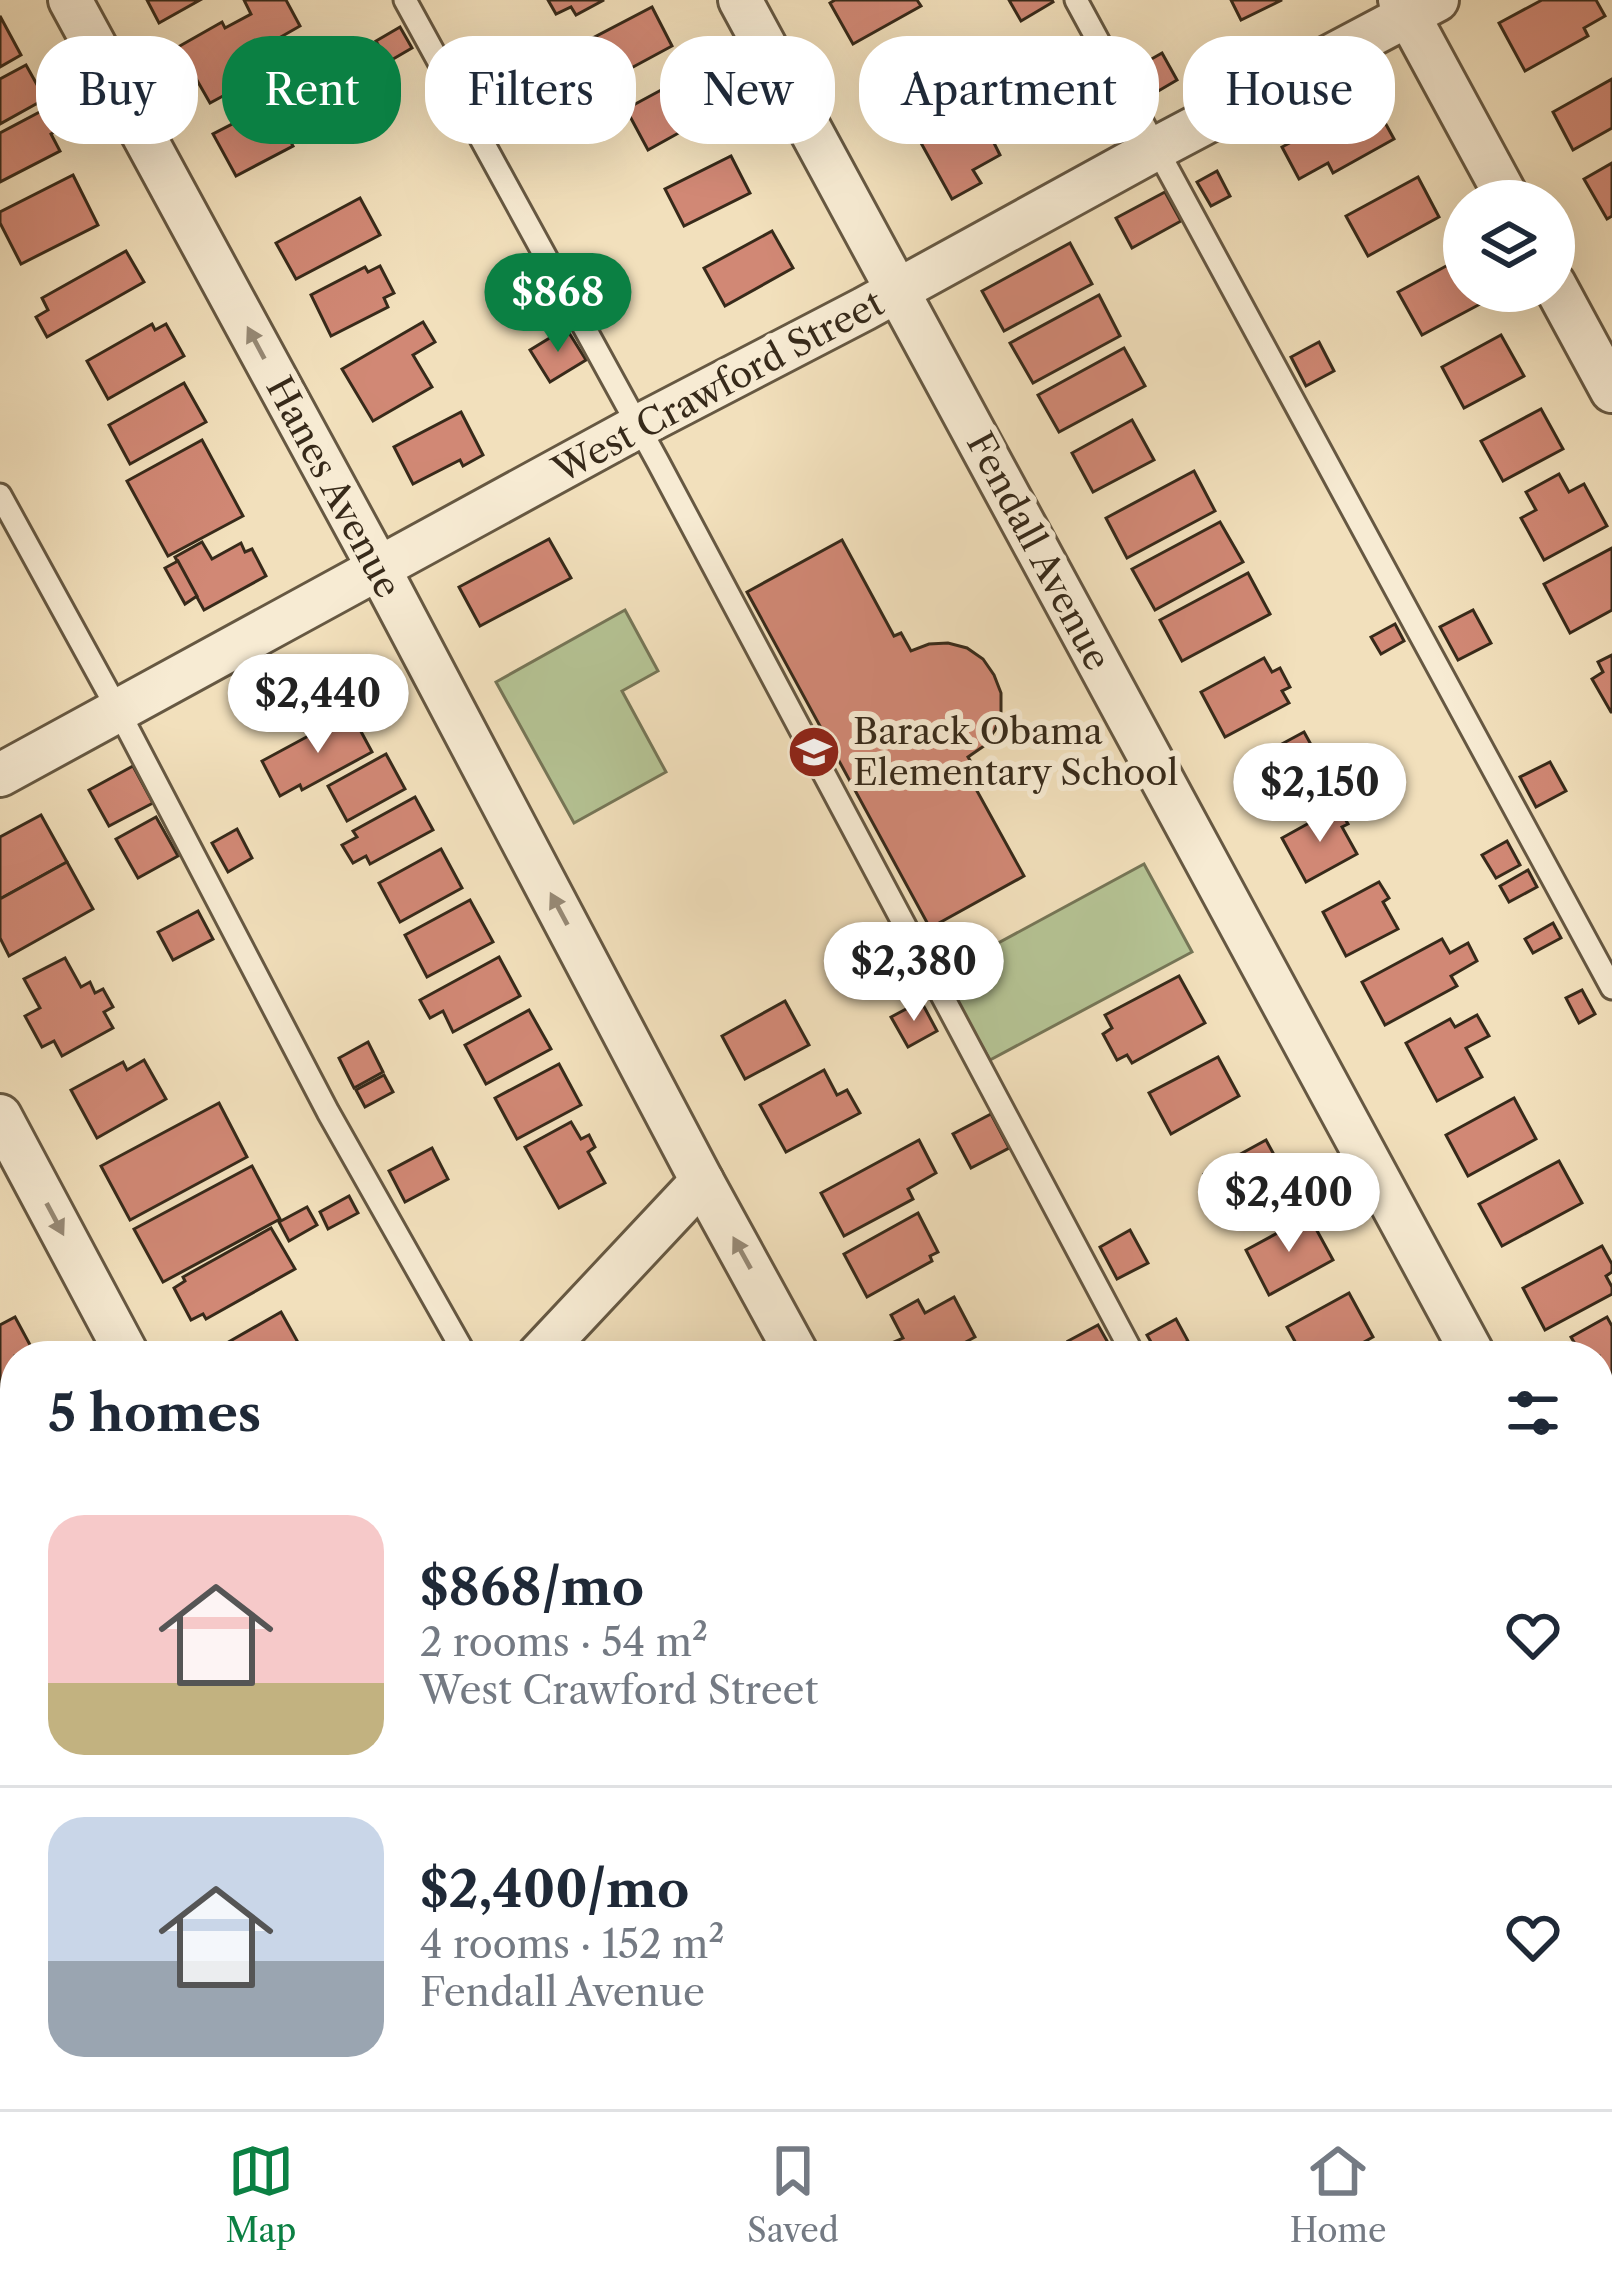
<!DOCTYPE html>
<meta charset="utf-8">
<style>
:root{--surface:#fff;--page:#f2f2f3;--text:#1f2937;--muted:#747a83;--line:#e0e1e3;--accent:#0b8043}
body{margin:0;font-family:"Libre Caslon Text",serif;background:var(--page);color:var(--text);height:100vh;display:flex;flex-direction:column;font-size:45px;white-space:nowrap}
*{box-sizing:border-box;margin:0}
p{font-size:39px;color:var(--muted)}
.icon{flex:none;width:66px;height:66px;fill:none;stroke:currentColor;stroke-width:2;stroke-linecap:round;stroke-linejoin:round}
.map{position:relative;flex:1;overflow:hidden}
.details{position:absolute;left:0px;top:1341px;width:1614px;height:768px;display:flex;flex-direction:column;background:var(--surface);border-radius:48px 48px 0 0;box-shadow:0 12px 48px #0002}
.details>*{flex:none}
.banner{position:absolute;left:36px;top:36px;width:1542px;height:108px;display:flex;gap:24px}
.tools{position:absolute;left:1443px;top:180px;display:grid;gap:24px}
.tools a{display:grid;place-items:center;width:132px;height:132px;border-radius:50%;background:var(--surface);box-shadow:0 12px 48px #0002;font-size:60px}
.price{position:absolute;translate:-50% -102px;padding:0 27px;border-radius:42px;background:#fff;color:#222;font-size:39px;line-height:78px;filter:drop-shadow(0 3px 6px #0008)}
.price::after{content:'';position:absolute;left:50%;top:72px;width:36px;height:27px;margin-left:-18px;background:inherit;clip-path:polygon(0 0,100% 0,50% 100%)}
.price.current{background:var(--accent);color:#fff}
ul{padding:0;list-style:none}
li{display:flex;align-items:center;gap:36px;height:300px;padding:0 48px}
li+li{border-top:3px solid var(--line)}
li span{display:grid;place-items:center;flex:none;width:336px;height:240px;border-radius:36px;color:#555}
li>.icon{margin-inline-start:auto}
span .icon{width:144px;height:144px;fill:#fffc;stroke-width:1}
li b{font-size:51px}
h2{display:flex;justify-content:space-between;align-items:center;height:144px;padding:0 48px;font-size:51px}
.chip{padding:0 42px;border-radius:48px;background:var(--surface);box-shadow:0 12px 48px #0002;font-size:42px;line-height:108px}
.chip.current{background:var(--accent);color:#fff}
.menu{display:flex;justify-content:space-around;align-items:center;height:168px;border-top:3px solid var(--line);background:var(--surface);font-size:33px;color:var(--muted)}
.menu a{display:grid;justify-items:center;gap:6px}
.menu .current{color:var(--accent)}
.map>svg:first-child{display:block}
</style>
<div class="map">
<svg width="1612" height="2109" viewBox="0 0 1612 2109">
<rect width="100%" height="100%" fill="#f2e0bc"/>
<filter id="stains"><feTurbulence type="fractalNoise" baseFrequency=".00167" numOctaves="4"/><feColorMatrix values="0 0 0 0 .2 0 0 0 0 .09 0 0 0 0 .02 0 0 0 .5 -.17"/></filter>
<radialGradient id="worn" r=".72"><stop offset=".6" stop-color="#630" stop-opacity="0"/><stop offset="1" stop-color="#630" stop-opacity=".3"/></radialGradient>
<g fill="#b5c394" stroke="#767657" stroke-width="3">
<path d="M625 610 658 671 622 691 666 772 574 823 496 682Z"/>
<path d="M1144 864 1192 952 990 1060 941 974Z"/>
</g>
<g fill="#d18875" stroke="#372a1a" stroke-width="3">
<path d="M147 0H200L159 23Z"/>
<path d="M244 0H286L300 26 272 42 284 63 210 103 178 47 222 22 225 28 251 14Z"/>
<path d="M548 0H604L576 15 571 7 556 14Z"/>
<path d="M835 0H917L921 6 853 44 830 3Z"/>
<path d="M1009 0H1052L1053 2 1021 21Z"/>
<path d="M1231 0H1282L1241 20Z"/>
<path d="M1542 0H1596L1605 16 1584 28 1588 36 1525 71 1499 23Z"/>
<path d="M652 7 672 46 609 80 589 40Z"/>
<path d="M0 16 21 55 0 67Z"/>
<path d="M400 27 412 48 388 62 376 41Z"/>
<path d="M949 50 953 58 963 53 977 83 970 86 975 94 896 133 873 87Z"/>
<path d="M1162 53 1177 80 1143 100 1127 73Z"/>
<path d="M26 65 45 99 0 124V79Z"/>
<path d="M689 75 711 115 648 150 626 109Z"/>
<path d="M1612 79V128L1573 150 1553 112Z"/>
<path d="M1098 80 1116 113 1084 130 1066 97Z"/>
<path d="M1372 99 1394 139 1333 173 1328 163 1299 179 1282 147Z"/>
<path d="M1067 100 1084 130 1063 141 1047 111Z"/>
<path d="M971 101 984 124 974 130 980 139 989 133 1000 155 973 170 981 183 952 199 915 132Z"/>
<path d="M271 104 293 146 236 176 213 134Z"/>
<path d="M51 106 62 127 51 134 60 151 0 182V133Z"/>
<path d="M731 156 750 193 684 226 665 189Z"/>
<path d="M1612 163V216L1607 219 1584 179Z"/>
<path d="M1217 171 1230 196 1211 206 1197 182Z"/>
<path d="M73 175 98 225 21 264 0 223V212Z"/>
<path d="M1418 177 1439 217 1368 256 1346 216Z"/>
<path d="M1165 192 1181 221 1132 248 1116 218Z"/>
<path d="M360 198 380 235 296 279 276 243Z"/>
<path d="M772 231 793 268 725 306 704 268Z"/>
<path d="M1070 243 1092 284 1004 331 982 291Z"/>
<path d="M126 251 144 282 47 337 36 317 48 310 42 298Z"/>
<path d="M1461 258 1464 265V291H1478L1484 302 1422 335 1398 292Z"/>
<path d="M523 262 538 289 511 304 496 276Z"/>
<path d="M380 266 394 293 384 298 388 307 331 336 311 295 365 267 368 272Z"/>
<path d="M1099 295 1120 336 1033 383 1010 343Z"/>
<path d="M423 322 435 342 413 355 432 387 373 421 342 369Z"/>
<path d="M152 324 155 330 166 324 184 356 108 399 87 361Z"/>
<path d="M566 328 586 360 550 382 530 350Z"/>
<path d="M1501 335 1524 376 1464 408 1442 367Z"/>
<path d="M1319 342 1334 371 1306 386 1291 357Z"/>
<path d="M1124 348 1145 386 1059 432 1038 395Z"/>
<path d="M184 383 206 422 130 464 109 425Z"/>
<path d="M1541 409 1563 449 1503 481 1481 441Z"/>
<path d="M461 412 483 455 463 466 460 460 413 484 394 447Z"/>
<path d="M1132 420 1154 460 1093 492 1072 453Z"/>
<path d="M202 440 243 516 168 556 127 481Z"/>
<path d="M1194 471 1215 511 1127 558 1106 518Z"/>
<path d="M1559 474 1569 492 1584 484 1607 526 1544 560 1521 518 1536 510 1526 492Z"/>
<path d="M1220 522 1243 562 1155 610 1132 569Z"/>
<path d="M549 539 571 578 480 626 459 587Z"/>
<path d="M842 540 894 636 901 633 911 651 929 644 948 643 967 648 983 659 994 675 1001 693V712L995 730 984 746 968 757 979 775 971 780 1024 876 930 928 747 592Z"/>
<path d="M202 542 212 559 241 543 245 552 252 549 266 576 204 610 175 557Z"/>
<path d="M1612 548V610L1570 633 1544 584Z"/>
<path d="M178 561 197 596 185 604 165 568Z"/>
<path d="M1248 573 1270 614 1182 661 1160 620Z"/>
<path d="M1473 610 1491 643 1458 660 1440 627Z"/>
<path d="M1395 624 1404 641 1381 654 1371 637Z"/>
<path d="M1612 655V712H1611L1592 679 1603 672 1598 662Z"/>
<path d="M1264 658 1272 672 1280 668 1290 687 1282 691 1289 703 1225 737 1201 692Z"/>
<path d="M351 713 372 752 302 790 300 785 280 796 262 761Z"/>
<path d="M1304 732 1329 777 1266 811 1241 766Z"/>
<path d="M386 754 405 789 347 821 328 786Z"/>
<path d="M1550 762 1566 791 1536 807 1520 777Z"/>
<path d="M133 766 153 803 109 826 89 790Z"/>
<path d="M415 797 433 830 370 864 366 856 353 863 342 845 357 837 353 831Z"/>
<path d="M1338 807 1348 824 1342 827 1357 854 1306 882 1282 838Z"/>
<path d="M41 815 67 862 0 899V837Z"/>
<path d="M156 817 178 856 138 878 116 839Z"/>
<path d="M237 829 252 858 228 872 212 843Z"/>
<path d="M1507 841 1520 865 1496 878 1482 855Z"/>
<path d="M441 849 462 888 400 922 379 883Z"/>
<path d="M67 862 93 909 9 956 0 938V899Z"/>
<path d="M1528 870 1537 887 1509 902 1500 886Z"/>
<path d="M1379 882 1389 898 1383 902 1398 929 1346 956 1323 912Z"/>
<path d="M470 900 493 942 427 977 405 935Z"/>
<path d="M198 911 213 939 173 960 158 932Z"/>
<path d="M1553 923 1561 938 1533 953 1525 939Z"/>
<path d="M1442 939 1450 953 1468 943 1477 961 1451 976 1457 986 1385 1025 1362 982Z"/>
<path d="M499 957 520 996 453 1032 443 1011 430 1018 420 1000Z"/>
<path d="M65 958 81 987 90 982 95 993 103 989 113 1007 104 1012 113 1028 62 1056 54 1041 42 1047 25 1016 40 1008 24 979Z"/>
<path d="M1179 976 1205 1023 1132 1063 1127 1055 1117 1060 1103 1034 1112 1028 1105 1015Z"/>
<path d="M1582 990 1595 1014 1579 1023 1566 998Z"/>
<path d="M785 1001 809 1045 745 1079 722 1036Z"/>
<path d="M921 1001 937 1031 908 1047 891 1017Z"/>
<path d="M529 1010 551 1049 486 1084 465 1045Z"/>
<path d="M1477 1015 1489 1036 1466 1048 1482 1077 1437 1101 1406 1043 1450 1019 1455 1027Z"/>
<path d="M368 1042 383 1072 354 1088 339 1058Z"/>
<path d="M1218 1057 1239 1096 1171 1134 1149 1093Z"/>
<path d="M144 1060 166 1099 97 1138 71 1090 123 1062 127 1070Z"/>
<path d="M559 1064 581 1105 517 1139 495 1098Z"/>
<path d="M824 1070 837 1095 847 1090 860 1113 786 1152 760 1105Z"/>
<path d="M384 1075 393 1092 365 1107 356 1090Z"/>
<path d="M1514 1098 1536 1139 1468 1176 1446 1135Z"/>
<path d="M219 1103 247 1157 130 1220 101 1166Z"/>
<path d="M991 1114 1009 1148 971 1168 953 1134Z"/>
<path d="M571 1122 581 1139 589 1135 595 1147 588 1152 605 1183 559 1208 525 1147Z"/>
<path d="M919 1140 936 1173 908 1189 913 1199 844 1236 821 1193Z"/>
<path d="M1266 1140 1291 1186 1229 1219 1204 1174Z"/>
<path d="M432 1148 448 1179 405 1202 389 1171Z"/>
<path d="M1559 1161 1582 1203 1502 1246 1479 1204Z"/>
<path d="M252 1166 280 1219 163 1282 134 1229Z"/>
<path d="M349 1196 358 1213 328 1229 320 1212Z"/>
<path d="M307 1207 317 1225 289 1241 279 1222Z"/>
<path d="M918 1213 938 1252 930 1256 932 1261 867 1297 844 1254Z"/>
<path d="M1309 1216 1333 1260 1269 1295 1246 1250Z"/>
<path d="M271 1228 295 1269 206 1319 203 1314 191 1320 174 1288 185 1281 183 1277Z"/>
<path d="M1130 1230 1148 1263 1117 1279 1100 1247Z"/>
<path d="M1602 1246 1612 1264V1272L1606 1276 1612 1287V1294L1545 1330 1523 1288Z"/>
<path d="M1349 1293 1373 1337 1339 1356H1303L1287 1327Z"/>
<path d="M954 1297 975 1337 940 1356H902L894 1342 903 1338 891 1315 918 1300 925 1313Z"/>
<path d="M281 1312 305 1355 223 1356 218 1348Z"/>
<path d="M15 1317 36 1356H15V1380L0 1388V1325Z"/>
<path d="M1607 1317 1612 1326V1395L1599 1402V1356H1582L1571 1337Z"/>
<path d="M1176 1319 1188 1341 1159 1356 1147 1335Z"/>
<path d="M1098 1325 1115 1355 1076 1356 1068 1341Z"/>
<path d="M1612 1822V1876L1599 1883V1829Z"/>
<path d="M15 1834V1867L10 1870 0 1851V1841Z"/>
<path d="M1 2041 15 2060V2094H41L51 2109H0Z"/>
<path d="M408 2094H450L461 2109H387Z"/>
<path d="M694 2094H761L754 2100 760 2108 674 2109Z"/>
<path d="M1105 2094H1138L1132 2099 1140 2109H1085Z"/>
<path d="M1425 2094H1463L1471 2105 1466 2109H1405Z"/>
</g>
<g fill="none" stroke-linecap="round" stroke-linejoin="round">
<g stroke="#665842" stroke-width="27">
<g id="service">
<path d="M405 0 658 462 1134 1356"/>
<path d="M1076 0 1612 988"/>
<path d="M0 495 118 710 328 1112 466 1356"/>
<path d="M0 1736 15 1764"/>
<path d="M199 2094 207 2109"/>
<path d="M892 2094 904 2109"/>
<path d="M1560 2094 1571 2109"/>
</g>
</g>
<g stroke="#665842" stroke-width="48">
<g id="minor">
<path d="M70 0 378 567 702 1181 798 1356"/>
<path d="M740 0 1474 1356"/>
<path d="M1400 0 1509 201"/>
<path d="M1554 284 1612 391"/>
<path d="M0 775 639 426 864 309 1157 148 1437 0"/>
<path d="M0 1116 128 1356"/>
<path d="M538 1356 702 1181"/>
<path d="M1599 1588 1612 1612"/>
<path d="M0 1952 15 1936"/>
<path d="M552 2094 561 2109"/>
<path d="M1244 2094 1255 2109"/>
</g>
</g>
<use href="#service" stroke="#f7ebd3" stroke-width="21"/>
<use href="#minor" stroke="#f7ebd3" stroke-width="42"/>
</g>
<defs><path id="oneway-solid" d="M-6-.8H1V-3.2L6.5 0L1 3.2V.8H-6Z" transform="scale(3)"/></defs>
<g fill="#978a76">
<use href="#oneway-solid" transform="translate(256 343) rotate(-118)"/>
<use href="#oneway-solid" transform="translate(559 909) rotate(-118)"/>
<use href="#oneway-solid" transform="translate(55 1219) rotate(62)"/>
<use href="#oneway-solid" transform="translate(742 1253) rotate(-119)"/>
</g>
<defs>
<g id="school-disc" transform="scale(2.7)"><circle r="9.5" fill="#8f2418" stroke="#f7ebd3"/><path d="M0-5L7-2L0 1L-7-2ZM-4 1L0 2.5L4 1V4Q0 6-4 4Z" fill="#fff"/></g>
</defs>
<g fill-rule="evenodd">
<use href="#school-disc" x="814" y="752"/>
</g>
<g text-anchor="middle" stroke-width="12" stroke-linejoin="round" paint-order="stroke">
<g font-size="36" fill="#372a1a" stroke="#f7ebd3">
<text transform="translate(718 386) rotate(-28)" y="13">West Crawford Street</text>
<text transform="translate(334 487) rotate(62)" y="13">Hanes Avenue</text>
<text transform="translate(1039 551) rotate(62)" y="13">Fendall Avenue</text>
</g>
<g font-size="36" fill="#372a1a" stroke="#f7ebd3" text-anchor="start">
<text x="853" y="744">Barack Obama<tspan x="853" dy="41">Elementary School</tspan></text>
</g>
</g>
<rect width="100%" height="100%" filter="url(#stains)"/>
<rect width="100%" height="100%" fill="url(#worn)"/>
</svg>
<div class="tools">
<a><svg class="icon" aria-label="layers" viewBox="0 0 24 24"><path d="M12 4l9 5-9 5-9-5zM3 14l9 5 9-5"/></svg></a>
</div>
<b class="price current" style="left:558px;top:355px">$868</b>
<b class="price" style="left:318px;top:756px">$2,440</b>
<b class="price" style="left:1320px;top:845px">$2,150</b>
<b class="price" style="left:914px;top:1024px">$2,380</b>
<b class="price" style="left:1289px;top:1255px">$2,400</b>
<div class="banner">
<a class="chip">Buy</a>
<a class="chip current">Rent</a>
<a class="chip">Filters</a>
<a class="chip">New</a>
<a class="chip">Apartment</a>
<a class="chip">House</a>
</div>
<section class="details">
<h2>5 homes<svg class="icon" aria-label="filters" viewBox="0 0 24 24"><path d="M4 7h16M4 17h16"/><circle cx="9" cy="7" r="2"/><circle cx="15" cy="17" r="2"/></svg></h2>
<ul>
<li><span style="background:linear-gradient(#f6c9c9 70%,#c2b280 0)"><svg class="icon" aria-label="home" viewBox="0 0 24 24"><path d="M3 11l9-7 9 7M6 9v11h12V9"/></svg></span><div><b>$868/mo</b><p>2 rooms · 54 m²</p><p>West Crawford Street</p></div><svg class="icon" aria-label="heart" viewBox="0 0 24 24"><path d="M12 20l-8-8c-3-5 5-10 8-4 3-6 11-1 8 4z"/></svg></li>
<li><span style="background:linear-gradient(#c9d6e8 60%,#9aa5b1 0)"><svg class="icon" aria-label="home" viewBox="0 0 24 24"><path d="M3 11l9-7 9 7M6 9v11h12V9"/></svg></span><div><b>$2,400/mo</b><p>4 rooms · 152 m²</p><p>Fendall Avenue</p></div><svg class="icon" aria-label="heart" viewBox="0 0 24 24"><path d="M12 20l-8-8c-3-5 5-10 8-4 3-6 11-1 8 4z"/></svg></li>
</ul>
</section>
</div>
<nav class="menu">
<a class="current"><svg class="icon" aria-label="map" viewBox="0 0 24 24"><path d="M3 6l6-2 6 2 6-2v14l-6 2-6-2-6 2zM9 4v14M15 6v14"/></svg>Map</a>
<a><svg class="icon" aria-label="saved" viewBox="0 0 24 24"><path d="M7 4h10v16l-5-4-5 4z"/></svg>Saved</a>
<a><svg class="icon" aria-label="home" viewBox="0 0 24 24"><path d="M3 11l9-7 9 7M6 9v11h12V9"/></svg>Home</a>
</nav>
